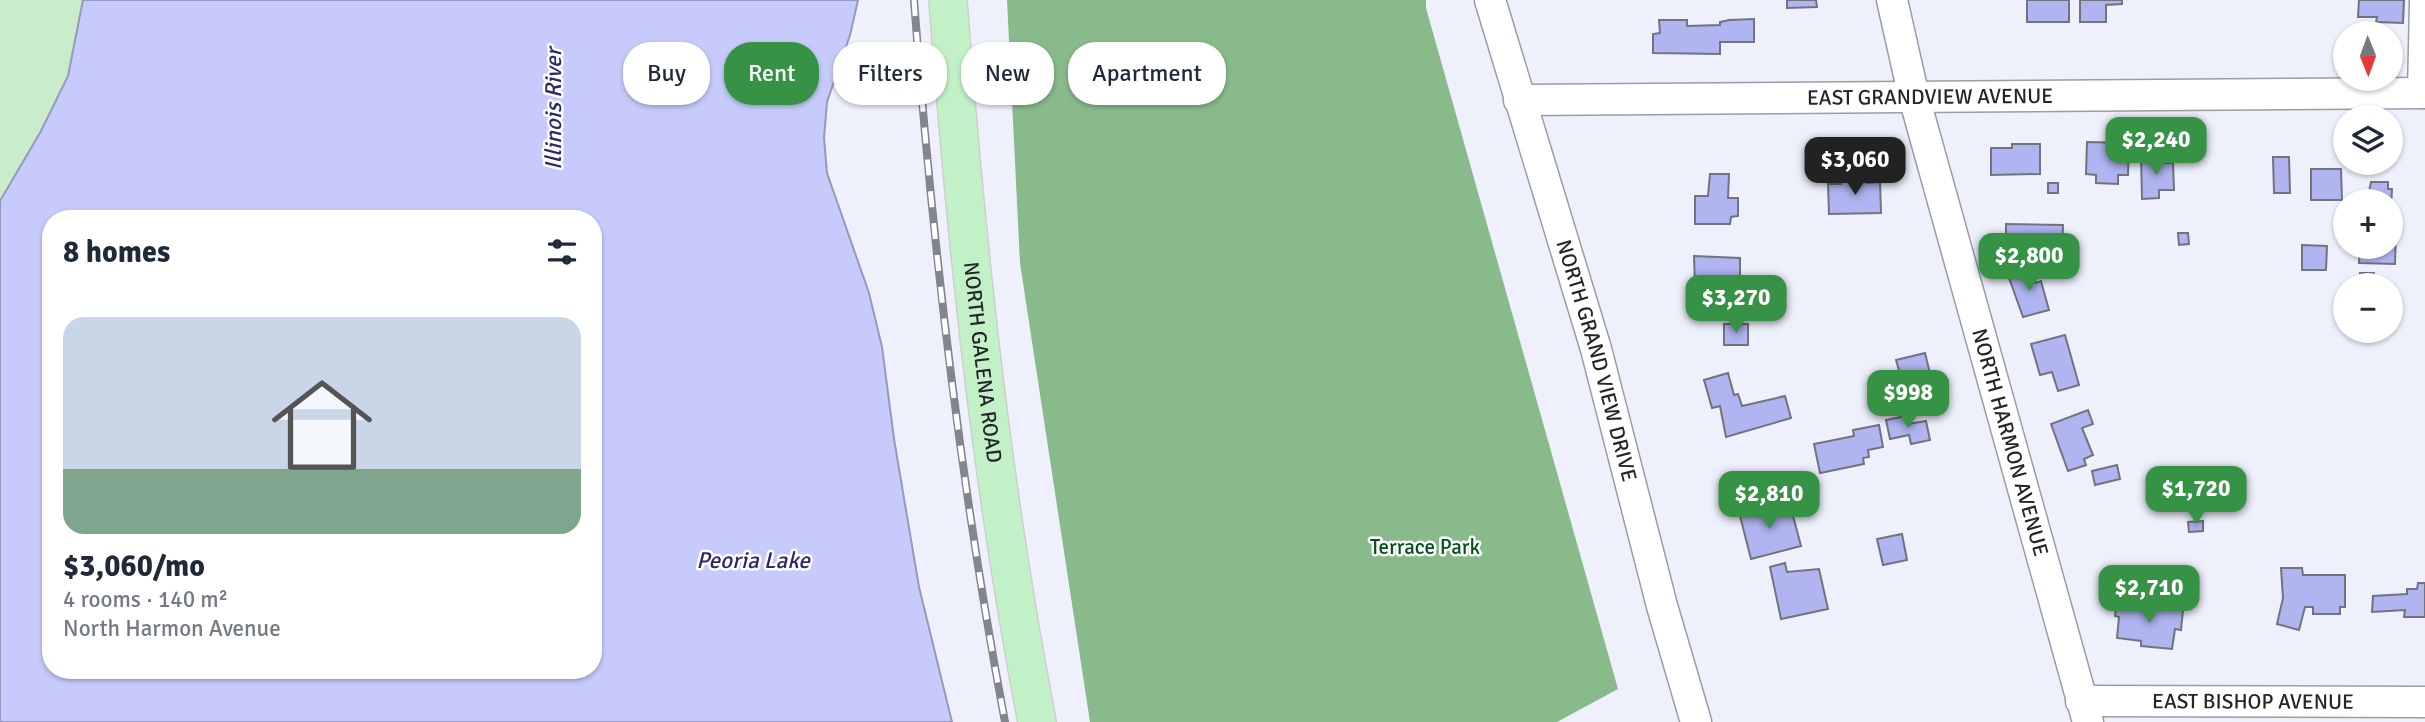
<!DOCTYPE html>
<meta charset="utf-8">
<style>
:root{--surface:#fff;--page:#f2f2f3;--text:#1f2937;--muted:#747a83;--accent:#369345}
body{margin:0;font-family:Signika,sans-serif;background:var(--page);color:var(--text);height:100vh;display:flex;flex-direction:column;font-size:26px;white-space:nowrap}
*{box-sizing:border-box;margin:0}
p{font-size:23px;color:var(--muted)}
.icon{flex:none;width:38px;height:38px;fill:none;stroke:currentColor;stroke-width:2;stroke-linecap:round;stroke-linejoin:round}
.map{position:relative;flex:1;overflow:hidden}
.details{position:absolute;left:42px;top:210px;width:560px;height:469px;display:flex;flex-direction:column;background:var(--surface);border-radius:28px;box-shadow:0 2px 5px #0004}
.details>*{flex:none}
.hud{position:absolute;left:623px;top:42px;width:665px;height:63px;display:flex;gap:14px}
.needle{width:46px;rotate:179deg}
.tools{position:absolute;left:2333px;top:21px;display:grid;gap:14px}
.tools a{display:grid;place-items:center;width:70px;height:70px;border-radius:50%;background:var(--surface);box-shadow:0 2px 5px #0004;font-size:35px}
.price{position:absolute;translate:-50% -60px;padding:0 16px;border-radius:14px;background:var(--accent);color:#fff;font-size:23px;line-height:46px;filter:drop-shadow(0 2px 4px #0008)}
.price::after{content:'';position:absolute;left:50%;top:42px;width:21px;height:16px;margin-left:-10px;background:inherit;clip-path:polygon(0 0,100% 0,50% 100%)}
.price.selected{background:#222;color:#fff}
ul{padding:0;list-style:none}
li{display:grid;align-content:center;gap:14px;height:371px;padding:0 21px}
li span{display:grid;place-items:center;height:217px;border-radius:21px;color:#555}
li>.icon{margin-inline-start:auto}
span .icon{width:126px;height:126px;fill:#fffc;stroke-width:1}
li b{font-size:30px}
h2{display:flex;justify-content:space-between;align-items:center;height:84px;padding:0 21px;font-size:30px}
.tag{padding:0 24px;border-radius:28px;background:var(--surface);box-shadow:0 2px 5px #0004;font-size:24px;line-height:63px}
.tag.selected{background:var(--accent);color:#fff}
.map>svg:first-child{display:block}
</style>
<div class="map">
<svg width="2425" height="722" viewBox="0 0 2425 722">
<rect width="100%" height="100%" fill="#eef0fc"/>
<path fill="#c9eccb" d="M0 0H83L68 76 41 131 0 201Z"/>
<path fill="#88ba8b" d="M1007 0H1426V8L1618 689 1557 722H1090L1020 263Z"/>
<path fill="#c6cbfb" stroke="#9699bc" stroke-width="2" fill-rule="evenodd" d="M83 0H858L850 35 827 102 824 138 827 173 869 293 882 347 894 439 919 587 952 722H0V201L41 131 68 76ZM51 219H593V670H51Z"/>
<g fill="#b0b4f0" stroke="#71737d" stroke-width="2">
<path d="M1787 0H1816L1817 7 1787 8Z"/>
<rect x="2027" y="0" width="42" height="22"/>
<path d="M2080 0H2122V4L2106 5V22H2080Z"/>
<path d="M2359 0H2404L2403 23 2376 22 2377 17H2358Z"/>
<path d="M1754 19V42H1720V54L1653 53V34L1660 33 1659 20H1687V26L1720 25V22L1729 20Z"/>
<path d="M2087 142 2129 143 2128 175H2118V184L2096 183V175L2086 174Z"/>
<path d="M2012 144H2040V174L1991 175V148H2012Z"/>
<path d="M2159 155V163H2173L2174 190H2159V198L2142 199 2141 156Z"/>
<path d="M2273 157H2289L2290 193H2274Z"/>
<path d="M2311 169H2341L2342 200H2311Z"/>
<path d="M1710 174H1729L1728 198H1738V216L1731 217 1730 224H1695V196H1708Z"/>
<path d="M1841 178H1867V183L1880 182 1881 213 1829 214 1828 184H1841Z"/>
<path d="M2371 182H2388V189H2392L2391 207 2390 201H2367Z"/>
<rect x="2048" y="183" width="10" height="10"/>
<path d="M2006 224 2063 225 2062 259 2006 258Z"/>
<path d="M2390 228H2396L2395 264 2359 263 2360 247H2390Z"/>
<path d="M2178 233H2188L2189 244 2179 245Z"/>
<path d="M2302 245 2327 246 2326 270H2302Z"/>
<path d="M1694 256 1740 258V298H1703V286H1695Z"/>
<path d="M2031 269 2036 283 2041 281 2049 310 2023 317 2008 275Z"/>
<path d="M2360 273H2374L2373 285H2360Z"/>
<rect x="1724" y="324" width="24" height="21"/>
<path d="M2065 335 2079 385 2058 391 2052 372 2040 375 2031 344Z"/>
<path d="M1925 353 1936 398 1909 405 1896 360Z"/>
<path d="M1728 373 1734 395 1738 394 1742 406 1785 396 1791 418 1726 437 1720 406 1712 408 1704 380Z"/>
<path d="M2088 410 2093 424 2082 428 2093 455 2084 459 2086 465 2068 471 2051 424Z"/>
<path d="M1906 416 1908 424 1926 421 1930 440 1911 444 1909 435 1890 439 1886 420Z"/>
<path d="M1879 425 1883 447 1868 450 1869 457 1863 458 1864 464 1820 473 1814 444 1854 436 1853 430Z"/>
<path d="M2117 465 2120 479 2095 485 2092 471Z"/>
<path d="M1770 504 1773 516 1792 512 1801 546 1751 559 1739 512Z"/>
<path d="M2203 521V531L2189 532 2188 522Z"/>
<path d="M1902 534 1907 560 1883 565 1877 539Z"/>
<path d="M1785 563 1787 572 1819 569 1828 609 1781 619 1770 567Z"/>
<path d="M2281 568H2302L2303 575H2345V607H2340V614H2313V607H2305L2299 630 2277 624 2283 598Z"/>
<path d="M2418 583H2425V617H2404L2405 610 2372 612 2373 596 2407 594V589H2417Z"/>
<path d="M2135 602 2183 610 2181 630 2175 629 2172 649 2141 646V641L2117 638 2119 617 2115 616 2116 606 2135 608Z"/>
</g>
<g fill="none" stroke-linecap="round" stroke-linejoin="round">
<g stroke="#9b9ca7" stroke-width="33">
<g id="minor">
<path id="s1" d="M1490 0 1596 349 1662 606 1696 722"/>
<path id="s2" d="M1892 0 1914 97 2088 722"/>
<path d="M2423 93 2425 2"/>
<path id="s3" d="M1519 100 2425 93"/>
<path id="s4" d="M2081 701 2425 702"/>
</g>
</g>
<g stroke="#cfcfd0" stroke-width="40">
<g id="major">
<path id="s5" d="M948 0C966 242 991 483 1037 722"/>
</g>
</g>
<use href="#minor" stroke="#fff" stroke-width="30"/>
<use href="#major" stroke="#c3f1c7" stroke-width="37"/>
<g stroke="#83848c" stroke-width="8">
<path id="rail" d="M914 0C932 242 960 483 1005 722"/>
</g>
<use href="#rail" stroke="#fff" stroke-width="5" stroke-dasharray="16" stroke-linecap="butt"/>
</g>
<g text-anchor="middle" stroke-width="5" stroke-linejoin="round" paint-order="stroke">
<g font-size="21" fill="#252529" stroke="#fff">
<text dy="7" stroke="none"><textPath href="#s3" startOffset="411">EAST GRANDVIEW AVENUE</textPath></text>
<text dy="7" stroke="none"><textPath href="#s1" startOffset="376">NORTH GRAND VIEW DRIVE</textPath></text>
<text dy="7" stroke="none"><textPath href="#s5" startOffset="364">NORTH GALENA ROAD</textPath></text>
<text dy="7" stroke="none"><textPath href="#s2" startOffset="458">NORTH HARMON AVENUE</textPath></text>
<text dy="7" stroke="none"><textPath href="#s4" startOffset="172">EAST BISHOP AVENUE</textPath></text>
</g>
<g font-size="21" fill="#015218" stroke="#fff">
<text x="1425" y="554">Terrace Park</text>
</g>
<g font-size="23" font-style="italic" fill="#2d286c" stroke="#fff">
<text transform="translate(553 109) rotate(-90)" y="8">Illinois River</text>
<text x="753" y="568">Peoria Lake</text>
</g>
</g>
</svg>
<div class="tools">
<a><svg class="needle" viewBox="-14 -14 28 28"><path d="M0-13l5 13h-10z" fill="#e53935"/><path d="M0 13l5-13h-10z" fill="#747a83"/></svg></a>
<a><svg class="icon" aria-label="layers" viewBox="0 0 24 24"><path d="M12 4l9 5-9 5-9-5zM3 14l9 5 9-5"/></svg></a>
<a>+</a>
<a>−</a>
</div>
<b class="price" style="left:2156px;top:177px">$2,240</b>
<b class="price selected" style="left:1855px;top:197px">$3,060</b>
<b class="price" style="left:2029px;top:293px">$2,800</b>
<b class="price" style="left:1736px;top:335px">$3,270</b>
<b class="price" style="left:1908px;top:430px">$998</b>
<b class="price" style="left:2196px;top:526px">$1,720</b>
<b class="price" style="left:1769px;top:531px">$2,810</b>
<b class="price" style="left:2149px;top:625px">$2,710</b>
<div class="hud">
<a class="tag">Buy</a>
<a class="tag selected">Rent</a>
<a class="tag">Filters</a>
<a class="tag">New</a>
<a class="tag">Apartment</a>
</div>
<section class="details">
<h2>8 homes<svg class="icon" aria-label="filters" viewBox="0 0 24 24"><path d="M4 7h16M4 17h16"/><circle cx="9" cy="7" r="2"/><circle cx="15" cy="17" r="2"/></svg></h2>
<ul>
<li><span style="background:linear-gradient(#c9d6e8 70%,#7fa58c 0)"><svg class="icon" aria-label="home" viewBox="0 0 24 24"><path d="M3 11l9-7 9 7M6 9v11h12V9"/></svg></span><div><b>$3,060/mo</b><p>4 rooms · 140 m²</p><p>North Harmon Avenue</p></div></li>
</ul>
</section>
</div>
